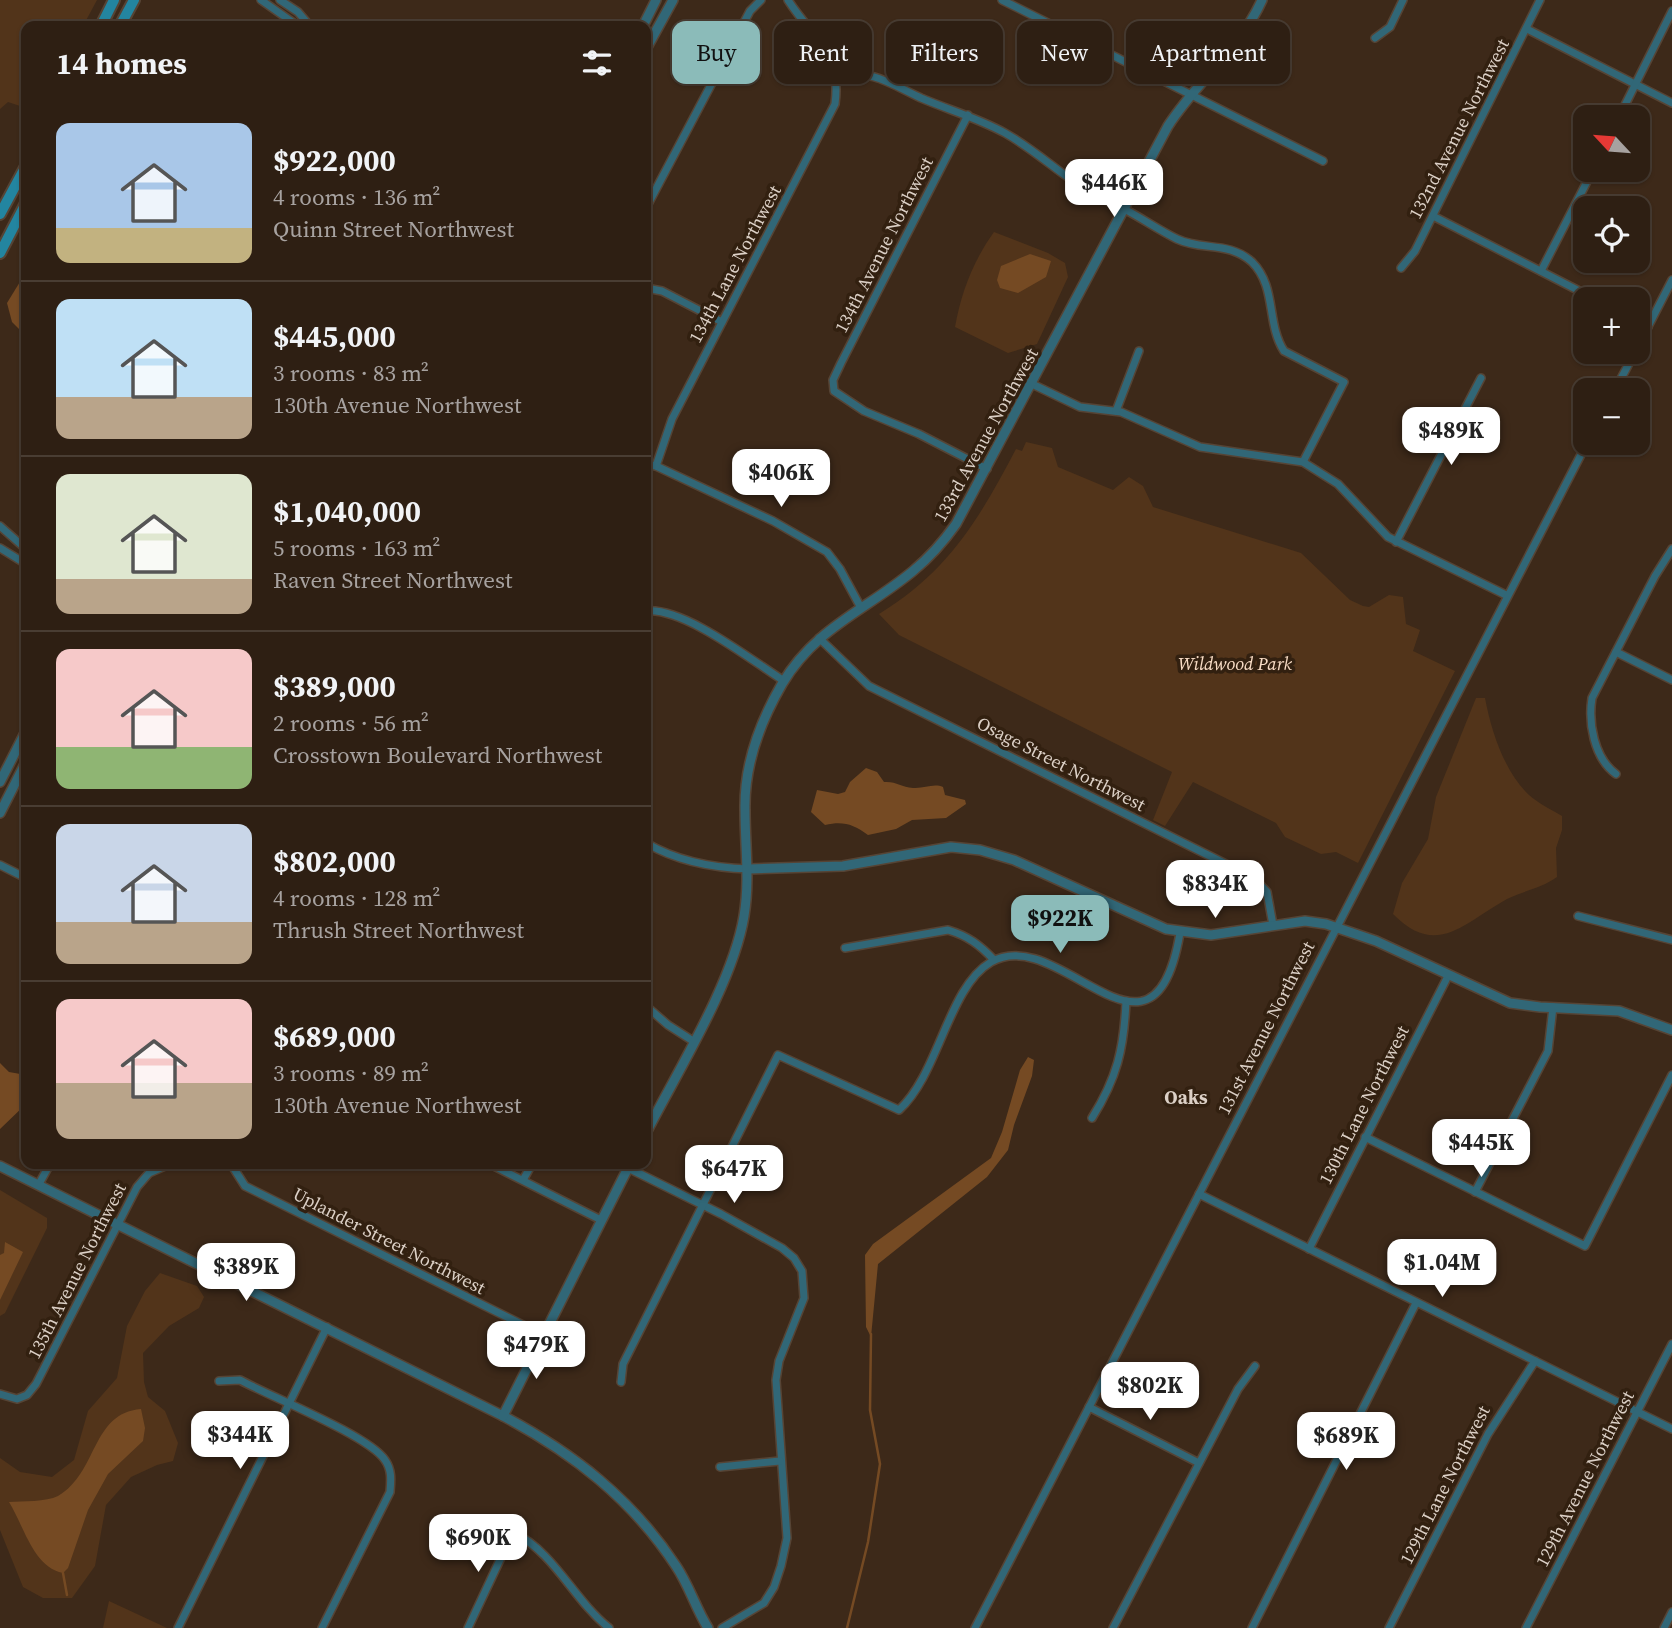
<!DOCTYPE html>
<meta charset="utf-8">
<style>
:root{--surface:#2e1f13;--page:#3a2c21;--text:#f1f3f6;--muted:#a7a2a0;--line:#493d33;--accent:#8bbbb9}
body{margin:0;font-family:"Source Serif 4",serif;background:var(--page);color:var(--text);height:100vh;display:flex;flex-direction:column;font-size:26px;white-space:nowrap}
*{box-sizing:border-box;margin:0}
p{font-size:23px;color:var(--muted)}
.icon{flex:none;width:38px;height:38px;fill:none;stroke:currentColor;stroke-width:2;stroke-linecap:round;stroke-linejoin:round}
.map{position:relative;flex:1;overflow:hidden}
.sheet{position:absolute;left:21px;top:21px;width:630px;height:1148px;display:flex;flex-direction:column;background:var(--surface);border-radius:14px;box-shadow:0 2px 5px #0004,0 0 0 2px var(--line)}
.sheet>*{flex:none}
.guide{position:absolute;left:672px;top:21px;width:665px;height:63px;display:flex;gap:14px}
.needle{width:46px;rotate:296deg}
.tools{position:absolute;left:1573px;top:105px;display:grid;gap:14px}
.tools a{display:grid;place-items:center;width:77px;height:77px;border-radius:14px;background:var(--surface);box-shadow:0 2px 5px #0004,0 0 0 2px var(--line);font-size:35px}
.price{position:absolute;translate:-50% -60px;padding:0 16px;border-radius:14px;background:#fff;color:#222;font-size:23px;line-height:46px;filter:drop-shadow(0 2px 4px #0008)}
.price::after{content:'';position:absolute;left:50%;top:42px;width:21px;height:16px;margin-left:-10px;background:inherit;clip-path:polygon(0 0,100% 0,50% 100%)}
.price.current{background:var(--accent);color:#111}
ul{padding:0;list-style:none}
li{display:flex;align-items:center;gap:21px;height:175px;padding:0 35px}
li+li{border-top:2px solid var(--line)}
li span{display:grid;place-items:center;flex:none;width:196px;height:140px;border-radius:14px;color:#555}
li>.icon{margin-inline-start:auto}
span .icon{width:84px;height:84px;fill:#fffc;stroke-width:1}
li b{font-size:30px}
h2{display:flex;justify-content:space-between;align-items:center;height:84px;padding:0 35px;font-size:30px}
.tag{padding:0 24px;border-radius:14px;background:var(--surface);box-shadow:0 2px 5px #0004,0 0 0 2px var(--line);font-size:24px;line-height:63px}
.tag.current{background:var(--accent);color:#111}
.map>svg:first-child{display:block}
</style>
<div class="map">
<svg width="1672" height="1628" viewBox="0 0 1672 1628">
<rect width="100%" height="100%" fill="#3d2919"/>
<g fill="#52341a">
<path d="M0 0H97L83 26H26V108L8 102 0 109Z"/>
<path d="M994 232 1048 253 1065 263 1068 277 1037 344 1008 353 955 327C961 293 973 261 994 232Z"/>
<path d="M1026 442 1052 448 1058 467 1113 490 1129 477 1143 486 1153 507 1301 553 1350 600 1363 606 1369 607 1389 595 1403 597 1406 624 1420 630 1413 651 1455 671 1358 863 1336 852 1321 854 1285 837 1276 823 1193 782 1165 826 1153 820 1172 772 899 635 879 614C949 571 979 519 1016 449L1022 451Z"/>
<path d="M1476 698H1485C1491 730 1503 767 1525 791 1534 801 1550 809 1562 816V830L1556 848 1557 877C1542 888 1523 891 1507 899 1465 922 1437 959 1393 914L1402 883 1428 839 1436 797Z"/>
<path d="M0 1190 47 1218V1228L5 1313 0 1316Z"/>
<path d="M160 1273 197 1286 204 1297 199 1308 169 1326 143 1353 144 1382 148 1397 165 1411 178 1443 173 1461 157 1465 131 1477 106 1505 95 1566 72 1598H43L23 1587 0 1530V1458L20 1472 52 1477 74 1460 88 1411 117 1378 127 1326 145 1291Z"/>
<path d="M109 1601 167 1628H103Z"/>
</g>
<g fill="#754a23">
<path d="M1030 254 1051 261 1046 277 1018 293 1000 288 997 280 1001 266Z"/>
<path d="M26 272V336L12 322 7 303Z"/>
<path d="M866 768 877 772 884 782C896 781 901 787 913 788 924 789 933 783 943 787L945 795 965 800 966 804 946 818 912 820 896 829 868 835C853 824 843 821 825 825L811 812 817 790 838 794 845 792 850 782Z"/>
<path d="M1028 1057 1034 1060 1032 1076 1014 1125 1008 1150 987 1177 878 1264 871 1337 866 1327 865 1255 873 1244 991 1158 1002 1132 1020 1070Z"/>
<path d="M0 1063 9 1072 26 1075V1104L0 1129Z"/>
<path d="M5 1242 23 1252 0 1300V1255L4 1253Z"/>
<path d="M141 1409 145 1428 143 1441 108 1474 88 1510 68 1568 63 1573C33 1567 24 1526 9 1502 23 1501 46 1502 58 1496 98 1473 91 1413 141 1409Z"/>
</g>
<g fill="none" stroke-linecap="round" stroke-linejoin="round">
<g stroke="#754a23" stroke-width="2.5">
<path d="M63 1573 67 1595"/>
<path d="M847 1628 868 1542 880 1464 870 1410 871 1334"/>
</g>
<g stroke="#564435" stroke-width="10">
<g id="minor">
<path d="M261 0 298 26"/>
<path d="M280 0 298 12 310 26"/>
<path d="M1002 0 1323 161"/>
<path d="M1527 29 1672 103"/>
<path d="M1375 38 1390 27 1403 0"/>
<path d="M836 75C874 70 889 83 921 98 949 110 978 118 1005 133 1035 150 1059 173 1088 191 1099 199 1114 203 1126 210 1143 219 1159 230 1177 239 1202 251 1229 241 1252 262 1277 287 1266 323 1284 351L1344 382 1303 462"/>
<path d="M968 115 841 363 833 380 834 391 864 411 919 434 987 469"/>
<path d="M1619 117 1672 11"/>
<path d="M646 208 750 11 761 0"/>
<path d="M1433 216 1595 299"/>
<path d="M1401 268 1415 251 1540 0"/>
<path d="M1541 271 1593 170"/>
<path d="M646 288 662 291 722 322"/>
<path d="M1638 322 1648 327"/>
<path d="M1638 346 1672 280"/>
<path d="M1032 384 1080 407 1121 412 1200 447 1303 462 1338 484 1388 537 1506 595"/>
<path d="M1615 390 1635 352"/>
<path d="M1116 411 1139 351"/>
<path d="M646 464 656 466 773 521 827 552 840 569 860 606"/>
<path d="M656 466 672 419 835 104C842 52 813 39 788 0"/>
<path d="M0 526 26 549"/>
<path d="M1396 542 1481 378"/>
<path d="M0 548 26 564"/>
<path d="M646 611C684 607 751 660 784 681"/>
<path d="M819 638 869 686 1254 878 1267 892 1273 925"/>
<path d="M1616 652 1672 680"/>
<path d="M1616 774C1594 758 1588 723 1592 698L1655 576 1672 549"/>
<path d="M646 843C677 861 713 868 749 869"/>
<path d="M0 865 26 878"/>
<path d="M1578 916 1672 940"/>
<path d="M845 948 948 930C968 936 980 945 994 960"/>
<path d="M646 1006 668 1025 693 1041"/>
<path d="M1092 1118C1117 1078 1124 1049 1126 1001"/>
<path d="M1365 1137 1585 1246 1672 1075"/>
<path d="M231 1164 245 1186 543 1335"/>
<path d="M490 1164 601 1220"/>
<path d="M628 1168 721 1214 782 1248 794 1258 802 1271 804 1298 779 1361 776 1380 787 1538 781 1566 774 1587 764 1603 722 1628"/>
<path d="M523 1180 532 1164"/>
<path d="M39 1184 50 1164"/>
<path d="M1475 1192 1548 1051 1553 1007"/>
<path d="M1199 1194 1672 1429"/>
<path d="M1309 1249 1448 976"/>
<path d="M219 1381 240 1380C271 1397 368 1435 385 1460 392 1470 391 1480 390 1492L322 1628"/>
<path d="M621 1382 623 1364 778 1055 899 1110C939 1074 948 987 991 962 1060 922 1153 1091 1180 933"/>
<path d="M0 1394 17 1399 27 1395 36 1384 137 1187 149 1173 170 1164"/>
<path d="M1089 1407 1199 1463"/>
<path d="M720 1467 780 1461"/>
<path d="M178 1628 327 1327"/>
<path d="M468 1628 513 1532C555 1553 573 1599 609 1628"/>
<path d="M975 1628 1587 443"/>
<path d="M1113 1628 1238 1389 1255 1366"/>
<path d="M1252 1628 1416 1303"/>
<path d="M1389 1628 1488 1434 1535 1361"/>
<path d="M1526 1628 1672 1344"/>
<path d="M1664 1628 1672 1612"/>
</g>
</g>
<g stroke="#564435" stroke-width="12">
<g id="tertiary">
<path d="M643 26 656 0"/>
<path d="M646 49 673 0"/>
<path d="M0 782 26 731"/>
<path d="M0 813 26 762"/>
<path d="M749 869 843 866 951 847 980 850 1014 860 1166 929 1211 935 1305 921 1326 924 1376 941 1510 1003 1540 1007 1619 1011 1672 1030"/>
<path d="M646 1133C677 1072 733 983 744 916 750 880 745 847 745 810 744 766 760 722 782 684 815 628 866 610 913 571 930 557 944 541 956 524L1168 126C1197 81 1240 49 1262 0"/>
<path d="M0 1166 503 1416C573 1453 632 1499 676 1566 689 1585 696 1609 708 1628"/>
<path d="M503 1416 630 1164"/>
</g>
</g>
<g stroke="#564435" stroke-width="14">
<g id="secondary">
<path d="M101 26 114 0"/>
<path d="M120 26 134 0"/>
<path d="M0 214 26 166"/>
<path d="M0 253 26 203"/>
</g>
</g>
<use href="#minor" stroke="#316777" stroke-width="7"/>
<use href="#tertiary" stroke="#316777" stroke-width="9"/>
<use href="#secondary" stroke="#2385a0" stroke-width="10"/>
</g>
<g text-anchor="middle" stroke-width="7" stroke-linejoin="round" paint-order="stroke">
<g font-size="18" fill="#dcd0c6" stroke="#322010">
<text transform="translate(1459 129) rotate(-63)" y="6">132nd Avenue Northwest</text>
<text transform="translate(884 245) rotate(-63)" y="6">134th Avenue Northwest</text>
<text transform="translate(735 264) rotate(-62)" y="6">134th Lane Northwest</text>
<text transform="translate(986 435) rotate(-61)" y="6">133rd Avenue Northwest</text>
<text transform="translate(1061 764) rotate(27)" y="6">Osage Street Northwest</text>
<text transform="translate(1266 1028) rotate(-63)" y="6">131st Avenue Northwest</text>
<text transform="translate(1364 1105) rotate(-63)" y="6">130th Lane Northwest</text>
<text transform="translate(389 1241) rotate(27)" y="6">Uplander Street Northwest</text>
<text transform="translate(77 1271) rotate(-63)" y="6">135th Avenue Northwest</text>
<text transform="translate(1585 1479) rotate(-63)" y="6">129th Avenue Northwest</text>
<text transform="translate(1445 1485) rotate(-63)" y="6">129th Lane Northwest</text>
</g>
<g font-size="18" font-style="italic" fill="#f8dcc5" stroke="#322010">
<text x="1235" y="670">Wildwood Park</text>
</g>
<g font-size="19" font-weight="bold" fill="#dcd0c6" stroke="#322010">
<text x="1186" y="1104">Oaks</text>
</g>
</g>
</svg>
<div class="tools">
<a><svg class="needle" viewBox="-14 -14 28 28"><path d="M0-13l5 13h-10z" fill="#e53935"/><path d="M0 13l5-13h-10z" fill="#a7a2a0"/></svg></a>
<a><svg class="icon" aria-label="locate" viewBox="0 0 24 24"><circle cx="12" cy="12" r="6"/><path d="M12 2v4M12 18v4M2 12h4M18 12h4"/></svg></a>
<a>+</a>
<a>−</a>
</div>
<b class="price" style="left:1114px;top:219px">$446K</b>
<b class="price" style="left:1451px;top:467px">$489K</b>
<b class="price" style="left:781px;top:509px">$406K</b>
<b class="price" style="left:1215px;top:920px">$834K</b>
<b class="price current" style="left:1060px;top:955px">$922K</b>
<b class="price" style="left:1481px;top:1179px">$445K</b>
<b class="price" style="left:734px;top:1205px">$647K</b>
<b class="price" style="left:1442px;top:1299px">$1.04M</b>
<b class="price" style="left:246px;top:1303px">$389K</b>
<b class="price" style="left:536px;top:1381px">$479K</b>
<b class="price" style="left:1150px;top:1422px">$802K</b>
<b class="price" style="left:240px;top:1471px">$344K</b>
<b class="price" style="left:1346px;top:1472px">$689K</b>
<b class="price" style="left:478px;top:1574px">$690K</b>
<div class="guide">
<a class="tag current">Buy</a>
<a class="tag">Rent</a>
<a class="tag">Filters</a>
<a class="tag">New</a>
<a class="tag">Apartment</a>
</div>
<section class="sheet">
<h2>14 homes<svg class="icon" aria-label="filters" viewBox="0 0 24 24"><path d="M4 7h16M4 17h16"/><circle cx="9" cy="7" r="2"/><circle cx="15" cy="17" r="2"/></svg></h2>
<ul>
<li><span style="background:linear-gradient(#a9c7e8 75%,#c2b280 0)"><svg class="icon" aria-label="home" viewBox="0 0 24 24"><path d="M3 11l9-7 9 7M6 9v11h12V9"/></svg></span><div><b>$922,000</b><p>4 rooms · 136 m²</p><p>Quinn Street Northwest</p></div></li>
<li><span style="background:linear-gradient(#bfe0f5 70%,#b9a48a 0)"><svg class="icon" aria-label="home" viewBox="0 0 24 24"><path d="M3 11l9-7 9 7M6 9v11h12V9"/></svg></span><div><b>$445,000</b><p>3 rooms · 83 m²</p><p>130th Avenue Northwest</p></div></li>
<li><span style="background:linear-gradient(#dfe7d0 75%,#b9a48a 0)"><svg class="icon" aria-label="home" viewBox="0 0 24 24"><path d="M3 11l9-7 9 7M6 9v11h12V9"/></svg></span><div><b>$1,040,000</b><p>5 rooms · 163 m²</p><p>Raven Street Northwest</p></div></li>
<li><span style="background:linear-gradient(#f6c9c9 70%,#8fb573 0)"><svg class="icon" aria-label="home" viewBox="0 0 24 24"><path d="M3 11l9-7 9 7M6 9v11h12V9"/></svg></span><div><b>$389,000</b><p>2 rooms · 56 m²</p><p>Crosstown Boulevard Northwest</p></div></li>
<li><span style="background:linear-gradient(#c9d6e8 70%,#b9a48a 0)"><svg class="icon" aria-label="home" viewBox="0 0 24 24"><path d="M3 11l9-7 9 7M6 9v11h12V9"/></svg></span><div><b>$802,000</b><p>4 rooms · 128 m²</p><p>Thrush Street Northwest</p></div></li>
<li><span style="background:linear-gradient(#f6c9c9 60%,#b9a48a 0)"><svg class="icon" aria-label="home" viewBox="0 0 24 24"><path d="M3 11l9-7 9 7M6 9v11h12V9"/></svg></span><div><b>$689,000</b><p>3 rooms · 89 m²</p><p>130th Avenue Northwest</p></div></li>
</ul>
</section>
</div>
